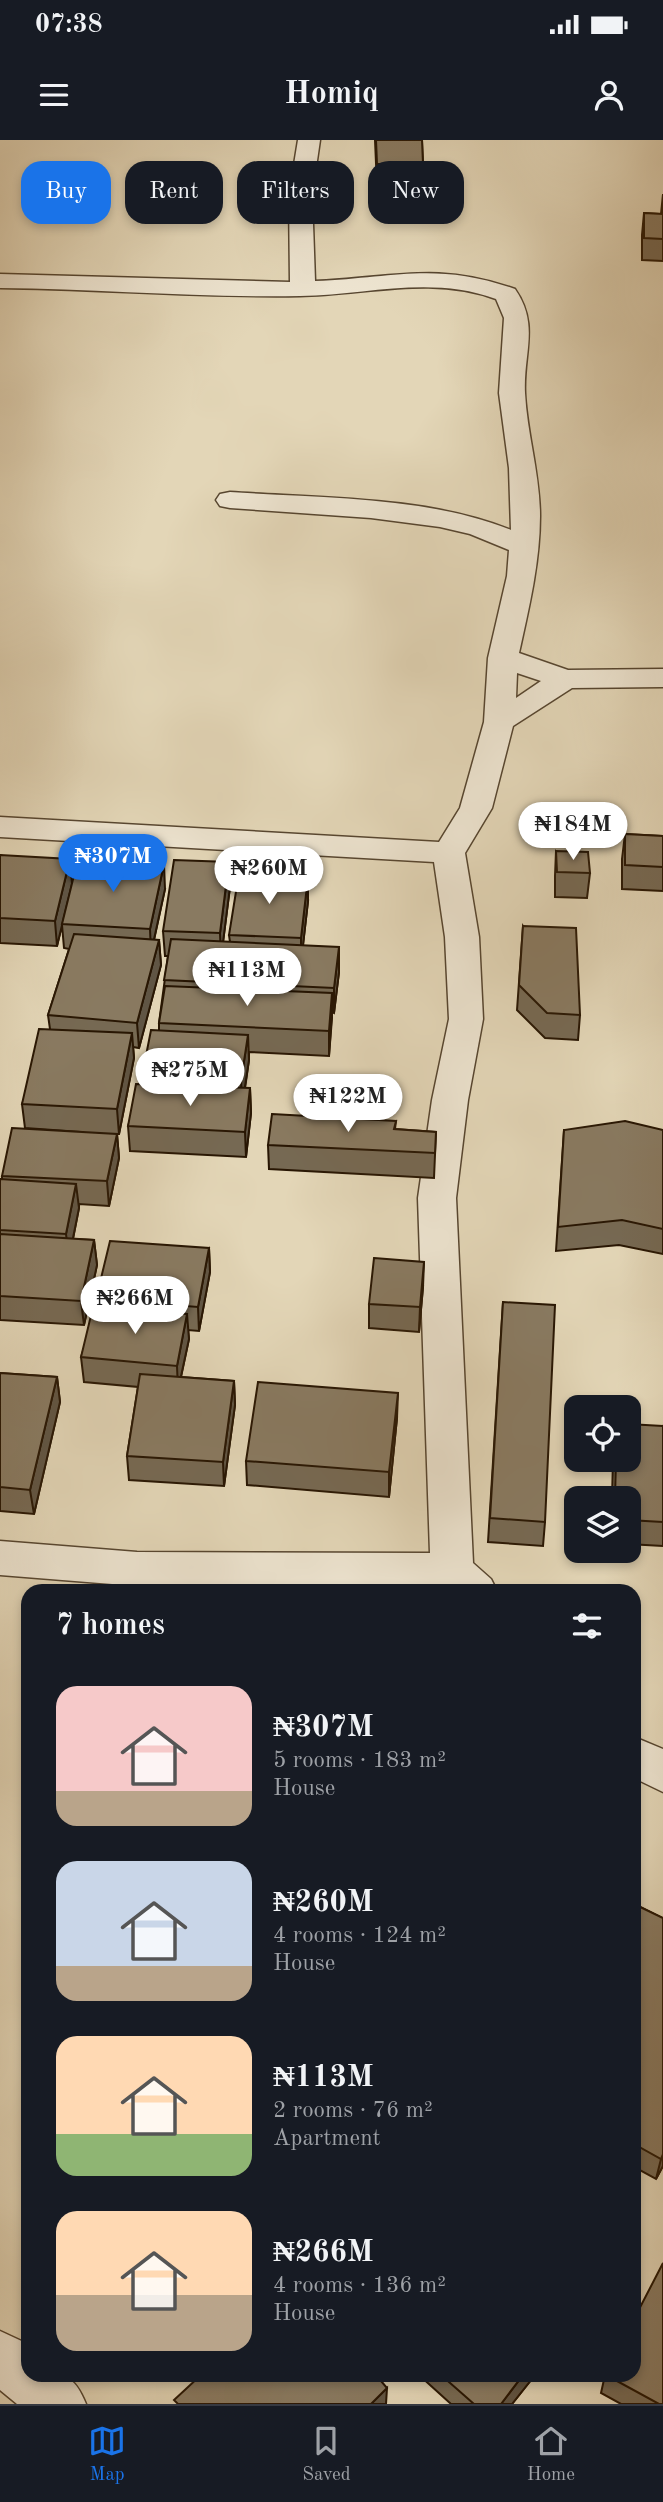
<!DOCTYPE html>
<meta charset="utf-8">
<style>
:root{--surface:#171b24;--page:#20242c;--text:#f1f3f6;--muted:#9ea1a6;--line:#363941;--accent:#1a73e8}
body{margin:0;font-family:"Old Standard TT",serif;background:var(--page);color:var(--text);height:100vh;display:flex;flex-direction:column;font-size:26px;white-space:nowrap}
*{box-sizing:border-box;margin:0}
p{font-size:23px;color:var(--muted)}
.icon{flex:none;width:38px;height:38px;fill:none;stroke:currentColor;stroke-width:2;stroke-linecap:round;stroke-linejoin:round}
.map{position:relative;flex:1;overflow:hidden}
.sheet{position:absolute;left:21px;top:1444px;width:620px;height:798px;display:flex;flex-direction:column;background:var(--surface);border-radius:21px;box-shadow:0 4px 10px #0003}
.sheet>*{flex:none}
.guide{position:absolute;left:21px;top:21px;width:621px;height:63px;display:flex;gap:14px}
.fabs{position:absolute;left:564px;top:1255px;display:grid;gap:14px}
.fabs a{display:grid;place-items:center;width:77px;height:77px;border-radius:14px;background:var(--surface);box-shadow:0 4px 10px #0003;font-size:35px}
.price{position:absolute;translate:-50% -60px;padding:0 16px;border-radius:24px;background:#fff;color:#222;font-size:23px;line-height:46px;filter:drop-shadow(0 2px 4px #0008)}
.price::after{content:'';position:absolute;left:50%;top:42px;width:21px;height:16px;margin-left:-10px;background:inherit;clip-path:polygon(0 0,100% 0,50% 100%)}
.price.selected{background:var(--accent);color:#fff}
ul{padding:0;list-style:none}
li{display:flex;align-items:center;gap:21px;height:175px;padding:0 35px}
li span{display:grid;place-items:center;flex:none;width:196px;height:140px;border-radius:21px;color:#555}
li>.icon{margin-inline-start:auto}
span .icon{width:84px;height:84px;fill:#fffc;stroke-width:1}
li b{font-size:30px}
h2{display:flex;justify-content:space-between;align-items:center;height:84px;padding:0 35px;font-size:30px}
.tag{padding:0 24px;border-radius:21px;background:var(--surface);box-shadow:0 4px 10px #0003;font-size:24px;line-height:63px}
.tag.selected{background:var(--accent);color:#fff}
.status{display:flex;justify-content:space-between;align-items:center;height:49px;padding:0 35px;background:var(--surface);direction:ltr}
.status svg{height:19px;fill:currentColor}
header{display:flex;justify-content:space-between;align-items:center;height:91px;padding:0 35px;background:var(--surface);font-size:32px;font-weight:600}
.menu{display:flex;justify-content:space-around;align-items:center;height:98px;border-top:2px solid var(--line);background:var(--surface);font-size:19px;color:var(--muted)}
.menu a{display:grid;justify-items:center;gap:4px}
.menu .selected{color:var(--accent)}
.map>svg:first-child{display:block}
</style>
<div class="status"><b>07:38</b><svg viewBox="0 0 49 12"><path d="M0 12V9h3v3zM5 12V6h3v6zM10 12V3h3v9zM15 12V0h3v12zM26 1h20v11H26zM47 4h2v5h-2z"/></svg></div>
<header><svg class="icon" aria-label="menu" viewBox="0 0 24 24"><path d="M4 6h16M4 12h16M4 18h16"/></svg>Homiq<svg class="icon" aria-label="person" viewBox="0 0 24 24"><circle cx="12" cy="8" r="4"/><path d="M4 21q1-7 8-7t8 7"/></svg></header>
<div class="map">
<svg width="663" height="2264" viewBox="0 0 663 2264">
<rect width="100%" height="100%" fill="#e3d6b7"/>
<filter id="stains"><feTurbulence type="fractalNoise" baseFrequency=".00286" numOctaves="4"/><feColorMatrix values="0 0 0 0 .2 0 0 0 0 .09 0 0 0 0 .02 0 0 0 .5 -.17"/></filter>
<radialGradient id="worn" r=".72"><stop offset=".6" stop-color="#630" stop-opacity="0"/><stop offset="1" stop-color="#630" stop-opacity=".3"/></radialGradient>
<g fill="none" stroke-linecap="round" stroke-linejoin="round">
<g stroke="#574630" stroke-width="3">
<g id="minor">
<path d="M298 0H320L312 55 315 141C393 138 436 121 515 149 540 185 523 213 525 253 527 294 540 334 540 376 540 422 529 468 519 513L568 530 663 529V547L572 548 513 586 492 668 465 713 479 797 483 879 468 960 456 1058 473 1423 491 1439 497 1451H447L443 1447 137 1446 0 1435V1401L137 1412 430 1413 418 1058 432 960 449 879 445 797 434 722 0 697V677L439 702 460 668 484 582 488 518 507 436 509 410 470 394 440 387 371 378 230 368 220 366 216 360 220 354 230 352C320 358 427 356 511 390L509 328 499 253 504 178 496 159C431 135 367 155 300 156 200 158 100 149 0 148V134L290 142 289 55ZM517 533 541 541 516 558Z"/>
<path d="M634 1597 663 1609V1652L634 1638Z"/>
<path d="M0 2191 28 2204V2235C62 2235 72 2230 86 2264H17L0 2250Z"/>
</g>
</g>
<use href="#minor" fill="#ede4d0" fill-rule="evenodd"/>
</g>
<g fill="#766953" stroke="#281603" stroke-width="2">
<path d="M375 0H422L423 24 422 46H377Z"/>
<path d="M663 54V121L642 120V95L644 73 661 74Z"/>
<path d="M625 694 663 696V751L622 749V719Z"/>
<path d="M556 711 590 733 587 758 555 757V736Z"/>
<path d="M0 715 72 743 165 749 154 800H159L161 825 139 908 133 907 134 918 119 994H117L119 1018 109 1066 79 1064V1068L73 1099 94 1100 97 1125 84 1185 0 1180V1039H2V1036L81 992 25 988 22 964 50 889 48 875 69 809 64 808 62 785 57 806 0 803Z"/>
<path d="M229 722 230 747 223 802H230L229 795 308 761 303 805 339 832 334 873 332 872 329 916 249 912V920L245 948H250L251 973 246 1017 130 1011 128 986 143 944 142 936 159 890V883L168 816H165L163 791Z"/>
<path d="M523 786 580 875 578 900 545 898 517 870Z"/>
<path d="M396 981 395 989 436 992 434 1038 269 1029 268 1005Z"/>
<path d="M564 990H663V1114L619 1105 556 1111Z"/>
<path d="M209 1108 210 1132 199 1191 188 1190 189 1199 181 1237 234 1241 235 1265 224 1346 129 1340 127 1316 138 1247 84 1242 81 1217 97 1167 96 1159Z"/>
<path d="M423 1147 419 1192 369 1188V1164Z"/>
<path d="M503 1162 545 1382 543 1406 488 1402Z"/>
<path d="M0 1233 57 1237 60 1262 34 1374 0 1371Z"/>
<path d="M397 1278 389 1357 247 1345 246 1321Z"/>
<path d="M663 1286V1406L628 1404V1358H612L613 1320H628Z"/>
<path d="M634 1764 663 1778V2026L656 2039 634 2027Z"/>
<path d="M419 2235H535L512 2264H451Z"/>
<path d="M605 2235H634L663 2264H621L601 2253Z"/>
</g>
<g fill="#605544" stroke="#281603" stroke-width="2">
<path d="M70 719 72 744 57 806 55 781Z"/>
<path d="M229 722 230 747 221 818 220 793Z"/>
<path d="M164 724 165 749 151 813 150 789Z"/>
<path d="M308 737V761L301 823V798Z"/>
<path d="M159 800 161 825 139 908 137 883Z"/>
<path d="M339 807V832L334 873V848Z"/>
<path d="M332 853V878L329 916V891Z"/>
<path d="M132 893 134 918 119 994 117 969Z"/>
<path d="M248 895 249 920 242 966 241 941Z"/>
<path d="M250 948 251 973 246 1017 245 992Z"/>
<path d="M117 994 119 1018 109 1066 107 1041Z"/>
<path d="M76 1044 79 1068 69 1118 66 1094Z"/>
<path d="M94 1100 97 1125 84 1185 81 1161Z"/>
<path d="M209 1108 210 1132 199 1191 198 1167Z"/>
<path d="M424 1122 423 1147 419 1192 420 1167Z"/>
<path d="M187 1174 189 1199 178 1250 177 1226Z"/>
<path d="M57 1237 60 1262 34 1374 30 1350Z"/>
<path d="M234 1241 235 1265 224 1346 223 1322Z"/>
<path d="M398 1253 397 1278 389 1357V1332Z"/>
<path d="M663 2014V2026L656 2039 661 2019Z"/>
<path d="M523 2235H535L512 2264H501Z"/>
<path d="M387 2248 386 2264H371Z"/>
</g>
<g fill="#897a61" stroke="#281603" stroke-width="2">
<path d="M376 0H422L423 24H377Z"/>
<path d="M644 73 663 74V99L644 98Z"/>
<path d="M625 694 663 696V727L625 725Z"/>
<path d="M556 711 588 712 590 733 557 732Z"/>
<path d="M0 715 70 719 55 781 0 778Z"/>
<path d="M78 719 164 724 150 789 62 784Z"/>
<path d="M174 720 229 722 220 793 163 791Z"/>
<path d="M239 733 308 737 301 798 229 795Z"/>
<path d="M523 786 576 788 580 875 547 873 519 845Z"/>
<path d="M74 794 159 800 137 883 48 875Z"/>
<path d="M171 799 339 807 334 848 164 840Z"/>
<path d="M165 846 332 853 329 891 159 883Z"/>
<path d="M39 889 132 893 117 969 22 964Z"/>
<path d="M151 890 248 895 241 941 142 936Z"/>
<path d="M136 944 250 948 245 992 128 986Z"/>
<path d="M272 974 396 981 394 989 436 992 435 1013 268 1005Z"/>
<path d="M625 981 663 990V1089L622 1080 558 1087 564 990Z"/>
<path d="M12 988 117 994 107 1041 2 1036Z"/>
<path d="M0 1039 76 1044 66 1094 0 1090Z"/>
<path d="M0 1094 94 1100 81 1161 0 1156Z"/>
<path d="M110 1101 209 1108 198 1167 96 1159Z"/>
<path d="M374 1118 424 1122 420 1167 369 1164Z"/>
<path d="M503 1162 555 1165 545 1382 490 1378Z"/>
<path d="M93 1167 187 1174 177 1226 81 1217Z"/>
<path d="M0 1233 57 1237 30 1350 0 1347Z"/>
<path d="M140 1234 234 1241 223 1322 127 1316Z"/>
<path d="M258 1242 398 1253 389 1332 246 1321Z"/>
<path d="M628 1284 663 1286V1382L628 1380V1358H615L616 1320H628Z"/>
<path d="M634 1764 663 1778V2014L661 2019 634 2004Z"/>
<path d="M663 2123V2264H659L606 2235H634V2179Z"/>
<path d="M201 2235H376L387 2248 371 2264H178L174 2260Z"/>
<path d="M441 2235H523L501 2264H474Z"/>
</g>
<rect width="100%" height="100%" filter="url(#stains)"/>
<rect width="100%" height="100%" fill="url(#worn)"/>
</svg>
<div class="fabs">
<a><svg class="icon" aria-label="locate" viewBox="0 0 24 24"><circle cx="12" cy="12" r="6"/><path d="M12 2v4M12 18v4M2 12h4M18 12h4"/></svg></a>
<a><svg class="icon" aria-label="layers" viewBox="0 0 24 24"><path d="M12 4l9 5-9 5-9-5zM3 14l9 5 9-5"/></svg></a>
</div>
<b class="price" style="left:573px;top:722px">₦184M</b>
<b class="price selected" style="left:113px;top:754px">₦307M</b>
<b class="price" style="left:269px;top:766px">₦260M</b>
<b class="price" style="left:247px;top:868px">₦113M</b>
<b class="price" style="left:190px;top:968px">₦275M</b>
<b class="price" style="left:348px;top:994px">₦122M</b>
<b class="price" style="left:135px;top:1196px">₦266M</b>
<div class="guide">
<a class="tag selected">Buy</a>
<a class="tag">Rent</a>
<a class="tag">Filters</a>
<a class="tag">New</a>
</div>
<section class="sheet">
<h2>7 homes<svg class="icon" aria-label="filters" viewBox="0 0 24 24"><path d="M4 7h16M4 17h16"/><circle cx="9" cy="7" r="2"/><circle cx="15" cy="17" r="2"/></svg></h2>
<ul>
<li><span style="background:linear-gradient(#f6c9c9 75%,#b9a48a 0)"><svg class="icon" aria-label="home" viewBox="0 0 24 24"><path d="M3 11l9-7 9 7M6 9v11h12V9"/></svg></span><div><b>₦307M</b><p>5 rooms · 183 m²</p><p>House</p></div></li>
<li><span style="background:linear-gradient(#c9d6e8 75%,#b9a48a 0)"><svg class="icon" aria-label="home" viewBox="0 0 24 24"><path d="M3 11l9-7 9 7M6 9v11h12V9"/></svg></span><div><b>₦260M</b><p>4 rooms · 124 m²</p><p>House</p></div></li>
<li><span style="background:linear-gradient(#ffd9b3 70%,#8fb573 0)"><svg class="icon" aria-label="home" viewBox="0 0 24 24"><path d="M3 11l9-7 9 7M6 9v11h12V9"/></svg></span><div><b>₦113M</b><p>2 rooms · 76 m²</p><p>Apartment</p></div></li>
<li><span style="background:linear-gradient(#ffd9b3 60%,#b9a48a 0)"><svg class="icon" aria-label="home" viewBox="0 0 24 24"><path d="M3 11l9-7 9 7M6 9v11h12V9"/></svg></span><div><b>₦266M</b><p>4 rooms · 136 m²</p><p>House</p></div></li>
</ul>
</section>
</div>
<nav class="menu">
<a class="selected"><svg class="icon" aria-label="map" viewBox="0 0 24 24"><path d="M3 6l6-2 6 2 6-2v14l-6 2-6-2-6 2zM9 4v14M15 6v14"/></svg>Map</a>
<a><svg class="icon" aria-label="saved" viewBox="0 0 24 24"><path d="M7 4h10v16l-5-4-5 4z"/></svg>Saved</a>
<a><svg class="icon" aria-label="home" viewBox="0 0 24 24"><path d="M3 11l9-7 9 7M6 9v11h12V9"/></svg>Home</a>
</nav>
